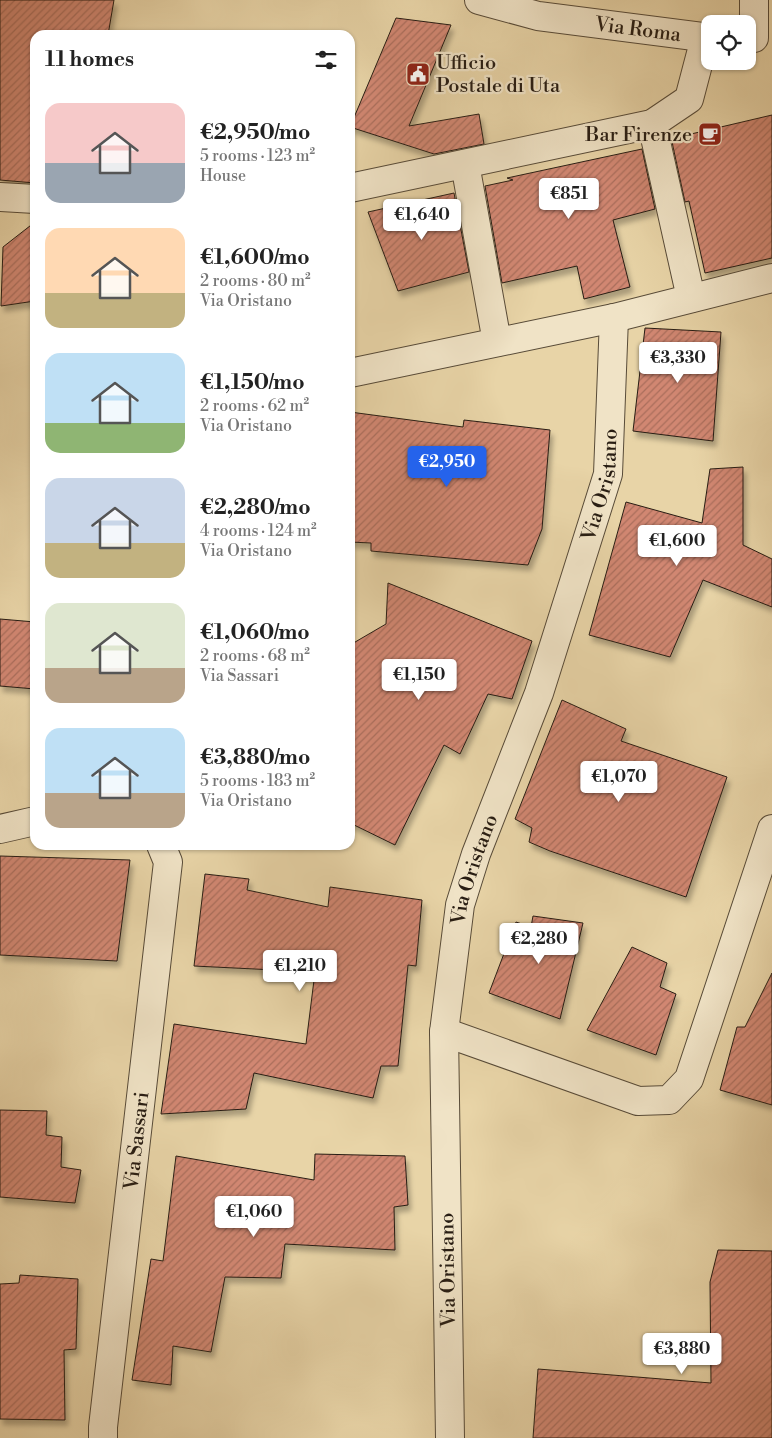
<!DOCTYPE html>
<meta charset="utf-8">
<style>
:root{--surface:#fff;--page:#f2f2f2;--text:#222;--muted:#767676;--accent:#2563eb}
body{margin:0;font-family:"Libre Bodoni",serif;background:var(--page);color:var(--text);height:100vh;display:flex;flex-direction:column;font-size:19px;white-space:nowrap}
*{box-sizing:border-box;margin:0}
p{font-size:16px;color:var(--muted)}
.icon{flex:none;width:28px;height:28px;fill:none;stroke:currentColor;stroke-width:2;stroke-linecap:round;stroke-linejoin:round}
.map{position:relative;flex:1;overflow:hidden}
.side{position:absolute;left:30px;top:30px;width:325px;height:820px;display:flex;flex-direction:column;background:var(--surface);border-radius:15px;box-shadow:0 1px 4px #0004}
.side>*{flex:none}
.tools{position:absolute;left:701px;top:15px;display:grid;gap:10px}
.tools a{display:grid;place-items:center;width:55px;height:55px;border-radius:10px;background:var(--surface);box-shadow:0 1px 4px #0004;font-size:25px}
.price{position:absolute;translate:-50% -42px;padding:0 11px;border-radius:5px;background:#fff;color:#222;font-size:16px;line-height:32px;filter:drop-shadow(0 1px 2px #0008)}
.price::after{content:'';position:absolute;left:50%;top:30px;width:15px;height:11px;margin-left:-8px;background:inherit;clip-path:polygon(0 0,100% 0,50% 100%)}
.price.on{background:var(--accent);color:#fff}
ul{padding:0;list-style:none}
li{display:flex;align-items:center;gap:15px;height:125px;padding:0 15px}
li span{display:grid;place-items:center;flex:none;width:140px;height:100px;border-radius:15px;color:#555}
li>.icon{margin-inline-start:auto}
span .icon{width:60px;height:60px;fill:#fffc;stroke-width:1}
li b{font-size:21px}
h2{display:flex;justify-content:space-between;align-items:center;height:60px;padding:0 15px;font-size:21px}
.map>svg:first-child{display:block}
</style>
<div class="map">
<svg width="772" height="1438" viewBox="0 0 772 1438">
<defs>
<pattern id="building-hatch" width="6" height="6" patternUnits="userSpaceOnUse" patternTransform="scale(1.25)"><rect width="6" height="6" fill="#d18772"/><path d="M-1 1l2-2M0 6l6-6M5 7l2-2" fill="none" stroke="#aa6e5c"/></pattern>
<filter id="shadow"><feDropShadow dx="3" dy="5.5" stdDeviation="2.5" flood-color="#0004"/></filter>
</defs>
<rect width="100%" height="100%" fill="#e8d4a7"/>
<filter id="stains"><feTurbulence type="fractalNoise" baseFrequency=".004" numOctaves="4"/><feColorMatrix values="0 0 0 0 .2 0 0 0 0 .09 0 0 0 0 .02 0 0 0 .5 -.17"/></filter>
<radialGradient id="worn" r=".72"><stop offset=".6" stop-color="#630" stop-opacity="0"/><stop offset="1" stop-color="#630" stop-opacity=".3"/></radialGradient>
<g fill="url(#building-hatch)" stroke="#281d13" filter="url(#shadow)">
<path d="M0 0H114L108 35H35V183L0 180Z"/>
<path d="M396 18 451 25 409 126 479 114 484 144 434 154 350 127Z"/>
<path d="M772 115V258L705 273 689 201 685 202 672 142 675 141 674 138Z"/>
<path d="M642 149 655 209 613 220 630 287 584 299 577 266 502 283 485 186 513 180 507 178Z"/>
<path d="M454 193 469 272 398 291 368 212Z"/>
<path d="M35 222V301L1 306 3 247Z"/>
<path d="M645 328 721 332 713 441 633 431Z"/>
<path d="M350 412 463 427 464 420 550 430 542 529 528 565 371 551V543L350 542Z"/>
<path d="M743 467V545L772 559V607L703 580 670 657 589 635 626 502 702 523 710 469Z"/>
<path d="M388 583 532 641 512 699 488 694 460 754 444 745 395 845 350 823V645L386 624Z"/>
<path d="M0 619 35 622V689L0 686Z"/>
<path d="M562 700 626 729 621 741 727 777 686 897 550 851 529 842 532 828 515 819Z"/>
<path d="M0 856 130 860 117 961 0 955Z"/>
<path d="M205 874 249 879 247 890 328 907 330 887 422 900 416 966 408 965 398 1066H381L373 1098 254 1073 246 1109 161 1114 174 1024 306 1044 315 972 194 966Z"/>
<path d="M533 916 583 923 560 1019 489 993 516 922 531 927Z"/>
<path d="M632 947 667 963 660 987 676 994 656 1055 587 1030Z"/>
<path d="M772 973V1105L720 1090 737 1027H745Z"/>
<path d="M0 1110 47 1111 46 1135 62 1137 61 1167 81 1170 75 1203 0 1197Z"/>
<path d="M315 1154 405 1156 408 1205 394 1207 395 1250 285 1244 281 1278 225 1277 211 1352 173 1346 171 1385 132 1380 151 1259 163 1261 176 1156 314 1180Z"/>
<path d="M718 1250 772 1251V1438H533L538 1369 711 1383 710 1282Z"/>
<path d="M20 1275 78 1279 76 1349 64 1350 65 1420 0 1419V1284L19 1283Z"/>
</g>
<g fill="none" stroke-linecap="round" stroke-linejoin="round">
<g stroke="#584b38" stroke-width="30">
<g id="minor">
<path id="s1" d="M479 0 538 16 710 38"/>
<path d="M754 0V38"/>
<path d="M652 124 691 298"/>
<path d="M465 164 497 342"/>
<path d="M350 188 652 124 689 99 705 38"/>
<path d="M0 197 35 199"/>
<path d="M350 373 614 318 772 278"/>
<path d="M0 829 35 821"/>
<path d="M444 1032 638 1101 669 1100 689 1079 772 829"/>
<path id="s2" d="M103 1438V1427L168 862 161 845"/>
<path id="s3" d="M450 1438 444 1032 460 905 476 854 539 693 608 474 614 318"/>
</g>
</g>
<use href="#minor" stroke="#f0e3c6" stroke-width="28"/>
</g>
<defs>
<g id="civic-square" transform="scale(1.25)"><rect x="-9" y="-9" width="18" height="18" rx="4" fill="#8f2418" stroke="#f0e3c6"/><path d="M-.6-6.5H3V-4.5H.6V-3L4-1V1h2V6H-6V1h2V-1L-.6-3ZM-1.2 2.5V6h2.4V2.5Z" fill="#fff"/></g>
<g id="cafe-square" transform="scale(1.25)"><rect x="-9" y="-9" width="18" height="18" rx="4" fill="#8f2418" stroke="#f0e3c6"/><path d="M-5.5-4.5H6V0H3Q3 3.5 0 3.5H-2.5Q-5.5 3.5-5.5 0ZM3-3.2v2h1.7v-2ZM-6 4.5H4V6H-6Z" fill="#fff"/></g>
</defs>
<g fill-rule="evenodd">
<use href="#civic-square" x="418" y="74"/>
<use href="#cafe-square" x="710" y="134"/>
</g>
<g text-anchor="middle" stroke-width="4.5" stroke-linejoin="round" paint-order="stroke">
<g font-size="20" fill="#281d13" stroke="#f0e3c6">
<text dy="7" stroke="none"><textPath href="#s1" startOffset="162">Via Roma</textPath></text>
<text dy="7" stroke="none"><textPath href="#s3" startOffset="978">Via Oristano</textPath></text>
<text dy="7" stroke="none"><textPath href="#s3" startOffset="572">Via Oristano</textPath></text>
<text dy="7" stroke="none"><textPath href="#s2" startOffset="299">Via Sassari</textPath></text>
<text transform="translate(447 1270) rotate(-91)" y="7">Via Oristano</text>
</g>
<g font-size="20" fill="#281d13" stroke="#f0e3c6" text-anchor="start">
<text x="436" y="69">Ufficio<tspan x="436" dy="23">Postale di Uta</tspan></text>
<text x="692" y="141" text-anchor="end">Bar Firenze</text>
</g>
</g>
<rect width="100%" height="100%" filter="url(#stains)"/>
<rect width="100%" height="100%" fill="url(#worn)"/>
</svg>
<div class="tools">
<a><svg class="icon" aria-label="locate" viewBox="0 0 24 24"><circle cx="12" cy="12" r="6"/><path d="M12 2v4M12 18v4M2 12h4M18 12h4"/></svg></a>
</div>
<b class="price" style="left:569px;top:220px">€851</b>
<b class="price" style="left:422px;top:241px">€1,640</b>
<b class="price" style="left:678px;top:384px">€3,330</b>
<b class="price on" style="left:447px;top:488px">€2,950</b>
<b class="price" style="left:677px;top:567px">€1,600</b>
<b class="price" style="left:419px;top:701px">€1,150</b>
<b class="price" style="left:619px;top:803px">€1,070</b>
<b class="price" style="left:539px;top:965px">€2,280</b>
<b class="price" style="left:300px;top:992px">€1,210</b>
<b class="price" style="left:254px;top:1238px">€1,060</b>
<b class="price" style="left:682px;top:1375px">€3,880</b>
<section class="side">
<h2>11 homes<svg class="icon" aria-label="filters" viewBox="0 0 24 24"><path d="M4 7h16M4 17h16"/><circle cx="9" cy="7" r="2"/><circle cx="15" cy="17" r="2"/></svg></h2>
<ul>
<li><span style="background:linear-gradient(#f6c9c9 60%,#9aa5b1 0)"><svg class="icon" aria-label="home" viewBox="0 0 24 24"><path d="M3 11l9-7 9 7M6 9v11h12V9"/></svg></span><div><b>€2,950/mo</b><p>5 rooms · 123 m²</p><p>House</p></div></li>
<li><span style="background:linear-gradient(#ffd9b3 65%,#c2b280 0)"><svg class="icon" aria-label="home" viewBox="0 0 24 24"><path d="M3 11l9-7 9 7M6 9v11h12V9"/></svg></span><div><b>€1,600/mo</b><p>2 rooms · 80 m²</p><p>Via Oristano</p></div></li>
<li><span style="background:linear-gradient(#bfe0f5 70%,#8fb573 0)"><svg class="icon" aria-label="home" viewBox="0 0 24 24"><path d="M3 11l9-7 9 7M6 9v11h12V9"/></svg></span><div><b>€1,150/mo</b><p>2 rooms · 62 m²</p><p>Via Oristano</p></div></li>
<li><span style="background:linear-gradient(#c9d6e8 65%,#c2b280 0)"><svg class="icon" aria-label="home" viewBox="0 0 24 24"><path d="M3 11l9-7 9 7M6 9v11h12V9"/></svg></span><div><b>€2,280/mo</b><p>4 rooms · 124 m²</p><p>Via Oristano</p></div></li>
<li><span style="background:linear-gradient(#dfe7d0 65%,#b9a48a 0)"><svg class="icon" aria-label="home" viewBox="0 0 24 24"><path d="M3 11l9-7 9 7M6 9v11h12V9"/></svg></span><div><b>€1,060/mo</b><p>2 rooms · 68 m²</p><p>Via Sassari</p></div></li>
<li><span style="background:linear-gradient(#bfe0f5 65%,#b9a48a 0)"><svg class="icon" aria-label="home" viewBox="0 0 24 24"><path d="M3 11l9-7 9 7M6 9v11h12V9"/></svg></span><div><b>€3,880/mo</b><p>5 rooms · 183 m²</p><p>Via Oristano</p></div></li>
</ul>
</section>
</div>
